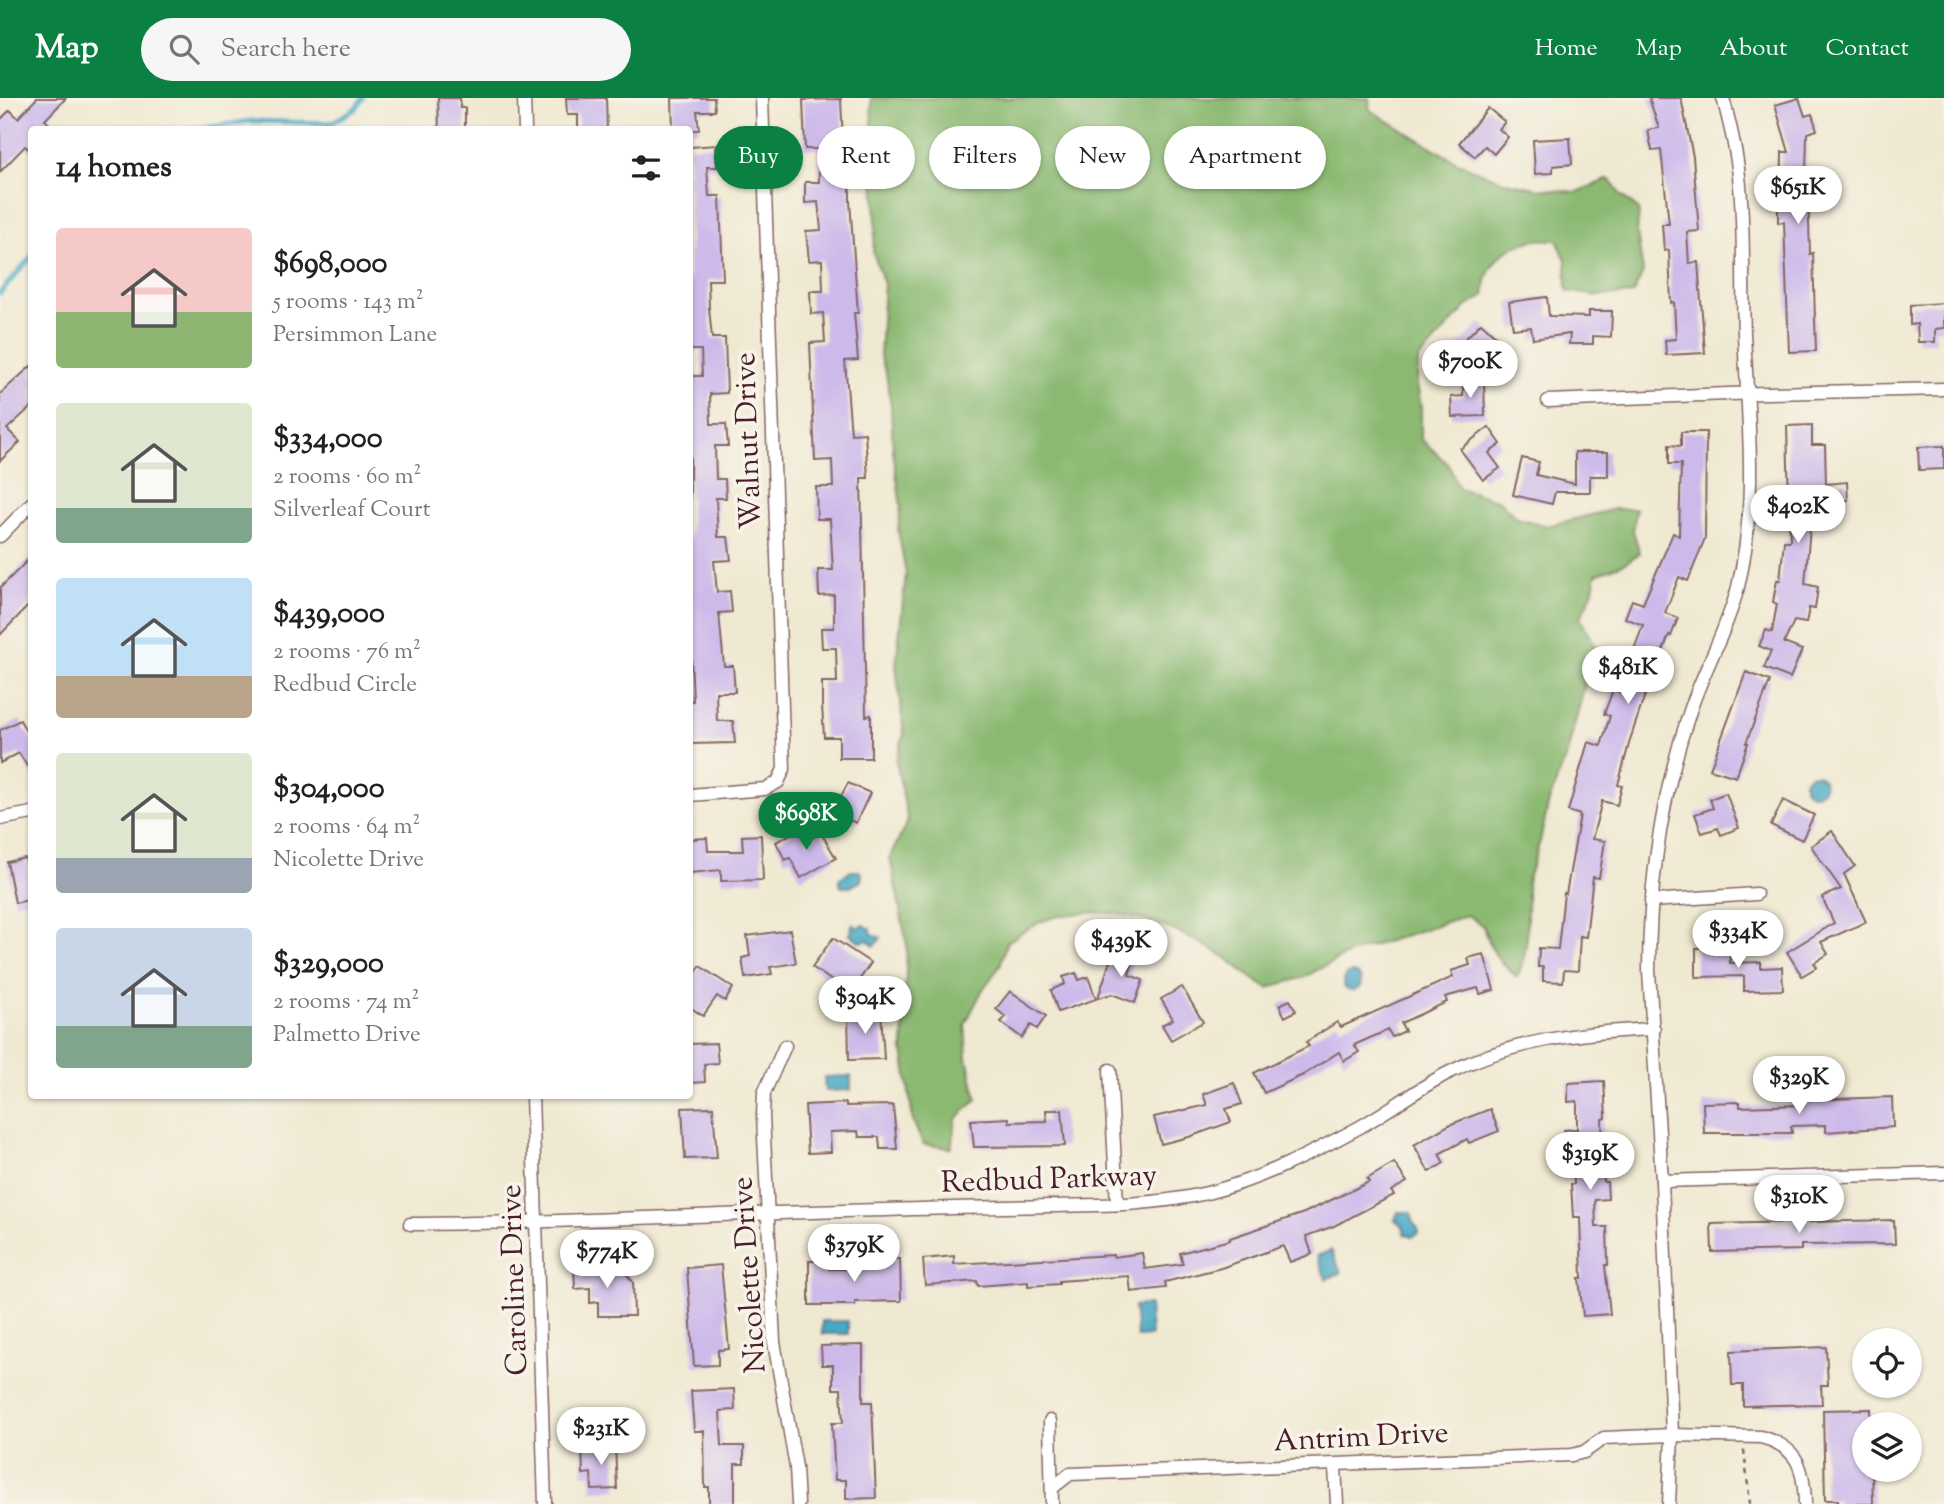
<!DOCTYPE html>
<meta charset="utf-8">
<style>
:root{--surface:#fff;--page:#f6f6f6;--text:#222;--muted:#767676;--accent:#0b8043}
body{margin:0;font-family:"Sorts Mill Goudy",serif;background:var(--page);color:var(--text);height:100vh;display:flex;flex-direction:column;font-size:26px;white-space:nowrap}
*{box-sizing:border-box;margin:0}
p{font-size:23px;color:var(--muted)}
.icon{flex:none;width:38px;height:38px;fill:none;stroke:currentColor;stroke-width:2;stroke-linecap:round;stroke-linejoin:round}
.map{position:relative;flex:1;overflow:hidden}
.panel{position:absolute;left:28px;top:28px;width:665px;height:973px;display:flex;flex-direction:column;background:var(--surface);border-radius:7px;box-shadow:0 2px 5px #0004}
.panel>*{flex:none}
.banner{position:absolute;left:714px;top:28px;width:665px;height:63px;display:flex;gap:14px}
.tools{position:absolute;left:1852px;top:1230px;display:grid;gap:14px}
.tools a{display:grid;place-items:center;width:70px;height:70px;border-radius:50%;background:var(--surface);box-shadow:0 2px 5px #0004;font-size:35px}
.price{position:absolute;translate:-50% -60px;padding:0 16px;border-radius:24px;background:#fff;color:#222;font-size:23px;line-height:46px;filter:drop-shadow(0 2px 4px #0008)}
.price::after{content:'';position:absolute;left:50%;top:42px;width:21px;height:16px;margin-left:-10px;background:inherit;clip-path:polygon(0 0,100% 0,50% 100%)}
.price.on{background:var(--accent);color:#fff}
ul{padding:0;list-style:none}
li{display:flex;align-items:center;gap:21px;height:175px;padding:0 28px}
li span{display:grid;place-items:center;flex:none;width:196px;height:140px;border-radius:7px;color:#555}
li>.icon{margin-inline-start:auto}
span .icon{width:84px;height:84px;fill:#fffc;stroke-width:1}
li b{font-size:30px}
h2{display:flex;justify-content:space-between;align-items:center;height:84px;padding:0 28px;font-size:30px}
.chip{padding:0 24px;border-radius:32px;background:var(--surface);box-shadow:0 2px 5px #0004;font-size:24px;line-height:63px}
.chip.on{background:var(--accent);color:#fff}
header{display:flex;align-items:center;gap:42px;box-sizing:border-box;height:98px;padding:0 35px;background:var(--accent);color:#fff}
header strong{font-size:33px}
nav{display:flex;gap:38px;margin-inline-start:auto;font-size:24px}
.search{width:490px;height:63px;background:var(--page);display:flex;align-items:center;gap:18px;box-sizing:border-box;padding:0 24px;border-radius:38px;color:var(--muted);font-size:26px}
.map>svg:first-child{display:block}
</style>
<header>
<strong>Map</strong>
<div class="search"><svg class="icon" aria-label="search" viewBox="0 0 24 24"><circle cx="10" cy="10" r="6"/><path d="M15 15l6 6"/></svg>Search here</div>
<nav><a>Home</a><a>Map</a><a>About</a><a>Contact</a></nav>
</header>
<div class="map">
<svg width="1944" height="1406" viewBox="0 0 1944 1406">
<rect width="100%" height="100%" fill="#f7f3e8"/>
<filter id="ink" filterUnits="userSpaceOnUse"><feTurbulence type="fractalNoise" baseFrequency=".0143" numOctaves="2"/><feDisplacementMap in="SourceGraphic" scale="14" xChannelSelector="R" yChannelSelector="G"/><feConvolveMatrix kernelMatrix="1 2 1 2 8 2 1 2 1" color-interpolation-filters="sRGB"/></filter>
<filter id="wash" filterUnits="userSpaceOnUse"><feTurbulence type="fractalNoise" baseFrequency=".00686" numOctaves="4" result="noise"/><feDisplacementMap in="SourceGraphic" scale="28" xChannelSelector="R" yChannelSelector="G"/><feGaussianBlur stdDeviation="1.57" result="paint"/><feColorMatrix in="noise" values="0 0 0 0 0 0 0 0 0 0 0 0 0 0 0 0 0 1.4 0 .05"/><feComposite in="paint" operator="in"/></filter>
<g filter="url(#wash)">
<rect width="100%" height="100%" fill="#f0e9d2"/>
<path fill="#8bb972" stroke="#6a6c4e" stroke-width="2" d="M871 0H1369L1370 12 1460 66 1506 84 1540 91 1577 94 1609 81 1620 96 1639 112 1637 135 1643 174 1633 196 1595 198 1567 193 1566 162 1557 142C1530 139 1500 148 1488 176 1485 182 1485 191 1484 198L1466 209 1418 262 1417 286 1421 310V341L1448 366 1459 390 1499 403 1517 420 1547 428 1615 411H1636L1633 433 1640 455 1623 466 1596 476 1592 495 1580 520 1595 547 1567 656 1549 703 1540 743 1527 784V837L1524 863 1517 879 1500 863 1489 846 1483 828 1467 817 1348 856 1304 879 1268 890C1249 881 1237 866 1220 856 1166 824 1107 802 1045 822 1032 827 1019 837 1007 844L1000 868 983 891 965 926 967 960 977 1001 956 1021 951 1050 923 1046 913 1023 903 951 907 847 890 759 908 723 896 663 904 636 896 567 906 476 898 432 901 409 893 353 891 308 886 275 880 259 884 186 873 154 876 124Z"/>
<g fill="#46a9c5" stroke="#486478" stroke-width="2">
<circle cx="1814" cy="686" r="10"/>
<path d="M851 773H859L862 776 861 783 850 789H841L839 781Z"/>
<path d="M854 826 857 830 863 827 871 831V835L881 840 874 848 868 842 861 844 849 836 852 833 851 829Z"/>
<circle cx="1352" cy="884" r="9"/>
<path d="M851 978V992L825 993 824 979Z"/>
<path d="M1398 1114H1409L1412 1117 1413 1125 1418 1130V1135L1412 1139 1405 1136 1403 1128 1395 1122Z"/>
<path d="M1331 1152 1341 1175 1326 1181 1317 1158Z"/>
<path d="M1149 1207 1151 1238 1137 1239 1134 1208Z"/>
<rect x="822" y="1223" width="26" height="13"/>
</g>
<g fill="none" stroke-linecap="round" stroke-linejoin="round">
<g stroke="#46a9c5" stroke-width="5">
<path d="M188 32 250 23 331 25 355 11 363 0"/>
<path d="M0 195 32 158"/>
</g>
</g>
<g id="blocks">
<g fill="#cdb9ea">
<path d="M37 0H66L45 22 56 32H32V54L25 48 0 74V22L10 12 18 20Z"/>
<path d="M438 0H460V10H465V32H439Z"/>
<path d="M566 0H606L607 32H578V17H567Z"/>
<path d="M672 0H714L715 13H697L699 32H673Z"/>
<path d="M1649 0H1681L1693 59 1699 133 1687 134 1689 165 1698 164 1705 255 1666 257 1665 242 1676 241 1674 204 1671 205 1669 152 1664 153 1662 126H1669L1661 52 1652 53 1648 32 1659 30Z"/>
<path d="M1799 0 1805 18 1812 16 1817 32 1807 35 1806 76H1816L1815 93H1808L1810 156 1813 155 1816 253 1789 254 1784 124 1778 125V105H1781L1782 54H1789L1775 7Z"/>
<path d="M841 1 844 65H850V103L858 215H854L858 262 845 263 851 336 865 335 868 380H861L866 618 871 617V660H839V639H824L822 607V584H837L836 550H822L821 530H834V497L819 498 818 472H833L830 421H817L816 389H833L832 362 815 363 810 245 825 244 823 215 811 216 810 193H823L822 162 809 163 806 133 821 132 818 104 805 105V84H819L818 51H805L803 2Z"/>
<path d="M1488 10 1505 24 1499 31 1508 39 1494 56 1485 48 1475 59 1459 45Z"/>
<path d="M1570 40 1572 66 1553 68V75L1535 76 1533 42Z"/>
<path d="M716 47 717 69H707L709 98H720L723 182H708L709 210 712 240H725L727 295 710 296 711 326H726L728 348H715L716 381H725L726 400H716L718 439H728L731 462 714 463 717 494 730 493 732 514 719 515 724 568H733L735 594H716L717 623H733L735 645 690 646V603H693L690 535V278H702L701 252H690V49Z"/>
<path d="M1547 199 1549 218 1589 219V213H1612L1611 239 1593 238V246H1569L1570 236 1533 241 1531 229 1513 231 1509 204Z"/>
<path d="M1944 205V230L1935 231V244H1918L1917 226 1910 227V207Z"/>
<path d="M1481 225 1501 243 1487 257 1494 263 1483 275 1456 250Z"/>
<path d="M32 267V308L7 331 20 344 0 363V296Z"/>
<path d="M1484 280 1485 318 1452 319 1451 299 1463 298V281Z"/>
<path d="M1812 327V347H1825L1826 386 1847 384 1848 402 1813 405V430H1810L1805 486 1818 489 1815 511 1809 510 1806 525 1794 523 1784 545 1802 552 1790 580 1764 570 1771 553 1759 548 1766 532 1772 534 1777 506 1773 504 1777 482H1780L1784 443H1790L1787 328Z"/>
<path d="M1489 329 1501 346 1489 355 1500 370 1483 382 1460 351Z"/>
<path d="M1681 334H1706L1705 440 1688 483 1679 479 1665 515 1678 520 1671 538 1669 537 1653 580 1651 579 1630 642 1618 687 1622 688 1617 707 1602 703 1592 741 1605 743 1599 780 1593 779 1586 839 1580 838 1578 873 1564 872 1563 884 1543 883V869H1538L1539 850 1558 851 1564 795 1566 796 1580 717 1568 713 1588 644 1601 648 1610 618 1604 616 1613 592 1622 595 1630 572 1627 571 1643 527 1625 520 1632 502 1643 506 1673 435 1679 438 1681 366H1669V347L1681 348Z"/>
<path d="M1944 348V371L1919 372 1918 349Z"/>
<path d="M1575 354H1608V378H1590V394H1555L1552 406 1513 397 1522 360 1539 364 1536 377 1575 386Z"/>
<path d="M32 458V504L0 537V490Z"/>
<path d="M1746 574 1770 583 1746 645H1748L1736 679 1710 671Z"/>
<path d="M20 622 32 644V676L19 655 0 665V632Z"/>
<path d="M848 685 870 695 856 725 843 719 840 725 821 716 829 698 839 702Z"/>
<path d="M1726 695 1739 730 1721 737 1718 730 1702 735 1695 716 1713 710 1710 701Z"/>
<path d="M1783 702 1814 717 1802 742 1771 727Z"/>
<path d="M800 731 808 746 811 741 821 735 836 760 801 780 790 760 785 762 776 744Z"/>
<path d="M1832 733 1855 768 1844 776 1866 824 1821 844 1828 856 1814 865 1817 869 1802 878 1787 854 1834 825 1822 799 1841 791 1811 748Z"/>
<path d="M761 737 763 782 721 783V772L690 775V741L707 740 708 753H743L742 738Z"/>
<path d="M25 760 28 772 32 771V801L15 805 7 764Z"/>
<path d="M790 832 796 865 770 869 772 876 745 880 742 860 750 858 747 838Z"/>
<path d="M833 840 871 865 850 895 812 869Z"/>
<path d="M1696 850H1730V865L1761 864V870L1782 869 1783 892 1744 893V878L1696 879Z"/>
<path d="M1113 854 1134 860 1129 877 1143 882 1135 905 1112 896 1098 900Z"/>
<path d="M1484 856 1494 892 1480 896 1478 890 1445 899 1447 904 1401 925 1405 933 1392 939 1388 932 1354 947 1359 954 1344 963 1339 954 1303 977 1264 995 1254 975 1309 948 1306 944 1337 924 1341 929 1453 879 1451 873 1470 867 1468 860Z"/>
<path d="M700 868 733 890 725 903 717 898 703 918 690 909V884Z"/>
<path d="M1076 875 1079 882 1088 879 1096 901 1058 914 1051 892 1065 886 1063 879Z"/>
<path d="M1182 889 1203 924 1171 942 1162 927 1173 921 1161 901Z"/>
<path d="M1010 893 1046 918 1037 931 1031 927 1022 940 1001 924 1006 919 996 911Z"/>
<path d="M1290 902 1296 913 1285 919 1279 907Z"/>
<path d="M848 914H881L884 961 849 962Z"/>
<path d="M716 945 718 965 704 966 705 984 690 985V946Z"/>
<path d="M1604 983 1606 1020 1602 1021 1604 1084H1607L1608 1101 1595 1102 1596 1129H1607L1608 1167H1605L1610 1216 1583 1218 1579 1180H1582L1580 1119H1573L1571 1086H1574L1573 1048H1564V1032L1577 1031V1003L1568 1004V985Z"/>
<path d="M1234 985 1242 1006 1226 1011 1231 1024 1189 1039 1161 1046 1154 1019 1207 1007 1203 996Z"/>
<path d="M1892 999 1893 1029 1826 1034V1027L1791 1028 1792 1035H1704L1703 1005 1740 1004V1009L1804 1007V1002Z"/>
<path d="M846 1005V1008L893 1007 897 1051H880L879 1039H859L858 1033 830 1034 831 1054 808 1055 805 1007Z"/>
<path d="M713 1009 717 1060 685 1061 682 1010Z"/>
<path d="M1490 1011 1499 1033 1469 1045 1467 1041 1439 1056 1444 1065 1429 1074 1414 1047 1449 1027Z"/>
<path d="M1046 1012H1062L1065 1048 974 1049 971 1022 1009 1020V1024L1047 1023Z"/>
<path d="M1394 1065 1407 1084 1391 1093 1394 1097 1334 1128 1306 1138 1312 1156 1290 1164 1283 1148 1221 1170 1165 1184 1166 1190 1131 1194 1129 1178 1059 1183V1186L1028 1188V1184L978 1188 977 1183 925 1187 923 1161 954 1158V1166L1113 1157 1114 1159 1142 1155 1145 1171 1183 1166 1180 1155 1230 1142V1140L1304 1115 1369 1084 1367 1081Z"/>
<path d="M1894 1122 1895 1146 1801 1147V1152L1712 1154 1711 1126Z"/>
<path d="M884 1161H900L901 1203 855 1204V1207H809V1163H829V1171H884Z"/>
<path d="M605 1167V1174L624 1173 633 1184 634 1218H598V1204L590 1205V1190L575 1191 574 1168Z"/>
<path d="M721 1167 729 1251 718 1252V1267L694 1268 687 1170Z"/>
<path d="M863 1247V1304H872L876 1400 846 1401V1382H835L832 1325H843L841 1291H833V1267H822L821 1248Z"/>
<path d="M1826 1249 1828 1287H1821L1822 1306 1743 1308V1287H1732L1731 1253Z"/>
<path d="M734 1291 735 1312 720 1313 722 1348H744V1366H735V1406H709V1389H705L704 1333H694L691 1293Z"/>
<path d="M1871 1311V1326H1864V1372H1872L1873 1406H1838V1402H1825L1823 1312Z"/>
<path d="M615 1348 617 1391 592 1392 591 1375 583 1376 582 1350Z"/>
</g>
</g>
</g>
<g filter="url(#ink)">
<use href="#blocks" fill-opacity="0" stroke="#846665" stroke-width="2"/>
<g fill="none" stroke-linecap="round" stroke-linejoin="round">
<g stroke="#846665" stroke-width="15">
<g id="street">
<path d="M524 0 525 32"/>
<path d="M1548 303 1728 296 1944 291"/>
<path d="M0 438 32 405"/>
<path d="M690 697 765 691 778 684 784 671 762 0"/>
<path d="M0 721 32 715"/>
<path d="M1651 803 1756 796"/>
<path d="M785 948 764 995 763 1018 774 1244 796 1369 798 1406"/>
<path d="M1110 972 1117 1106"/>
<path d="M532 998 545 1406"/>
<path d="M1662 1083 1944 1075"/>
<path d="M410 1126C569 1125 727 1115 886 1112 942 1110 998 1109 1053 1108 1105 1107 1156 1107 1207 1095 1260 1082 1312 1055 1360 1029 1390 1012 1417 991 1448 975 1512 942 1583 934 1654 931"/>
<path d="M1050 1323 1052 1406"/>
<path d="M1335 1367 1337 1406"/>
<path d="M1052 1390 1070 1376 1572 1357 1584 1354 1604 1340 1672 1337 1761 1339C1799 1349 1804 1371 1805 1406"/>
<path d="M1669 1406 1672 1337 1662 1083 1649 873C1649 783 1661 698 1690 613 1704 571 1727 532 1738 489 1758 407 1748 320 1744 236 1742 184 1745 130 1739 78 1736 51 1730 26 1723 0"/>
</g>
</g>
<path stroke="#846665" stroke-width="2.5" stroke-dasharray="5 5" stroke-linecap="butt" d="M1744 1352 1750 1406"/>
<use href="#street" stroke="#fff" stroke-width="12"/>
</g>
</g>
<g text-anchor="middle" stroke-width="7" stroke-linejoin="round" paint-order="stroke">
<g font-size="30" fill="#4a1f2b" stroke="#f7f3e8">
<text transform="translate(747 343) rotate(-92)" y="10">Walnut Drive</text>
<text transform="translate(1049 1080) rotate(-2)" y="10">Redbud Parkway</text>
<text transform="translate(748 1177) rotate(-94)" y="10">Nicolette Drive</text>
<text transform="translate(513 1182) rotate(-92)" y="10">Caroline Drive</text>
<text transform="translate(1361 1338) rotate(-3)" y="10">Antrim Drive</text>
</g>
</g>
</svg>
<div class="tools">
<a><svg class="icon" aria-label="locate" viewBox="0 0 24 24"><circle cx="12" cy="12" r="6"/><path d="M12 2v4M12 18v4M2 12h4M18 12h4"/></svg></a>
<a><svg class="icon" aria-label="layers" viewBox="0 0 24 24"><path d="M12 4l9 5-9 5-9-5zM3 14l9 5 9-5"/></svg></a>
</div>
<b class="price" style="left:1798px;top:128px">$651K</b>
<b class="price" style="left:1470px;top:302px">$700K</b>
<b class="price" style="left:1798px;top:447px">$402K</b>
<b class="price" style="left:1628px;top:608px">$481K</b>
<b class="price on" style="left:806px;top:754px">$698K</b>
<b class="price" style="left:1738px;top:872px">$334K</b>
<b class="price" style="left:1121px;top:881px">$439K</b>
<b class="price" style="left:865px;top:938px">$304K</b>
<b class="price" style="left:1799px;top:1018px">$329K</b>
<b class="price" style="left:1590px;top:1094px">$319K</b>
<b class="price" style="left:1799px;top:1137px">$310K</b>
<b class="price" style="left:854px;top:1186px">$379K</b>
<b class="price" style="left:607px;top:1192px">$774K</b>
<b class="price" style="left:601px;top:1369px">$231K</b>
<div class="banner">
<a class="chip on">Buy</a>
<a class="chip">Rent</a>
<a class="chip">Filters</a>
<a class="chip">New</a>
<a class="chip">Apartment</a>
</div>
<section class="panel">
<h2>14 homes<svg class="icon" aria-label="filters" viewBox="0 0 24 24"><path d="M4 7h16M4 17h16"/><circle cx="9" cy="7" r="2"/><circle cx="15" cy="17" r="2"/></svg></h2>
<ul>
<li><span style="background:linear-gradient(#f6c9c9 60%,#8fb573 0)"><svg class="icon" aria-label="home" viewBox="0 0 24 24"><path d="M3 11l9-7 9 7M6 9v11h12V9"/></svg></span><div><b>$698,000</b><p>5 rooms · 143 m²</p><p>Persimmon Lane</p></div></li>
<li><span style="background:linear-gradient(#dfe7d0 75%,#7fa58c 0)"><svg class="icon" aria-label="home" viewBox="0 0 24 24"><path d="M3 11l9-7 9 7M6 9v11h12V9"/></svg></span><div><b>$334,000</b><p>2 rooms · 60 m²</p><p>Silverleaf Court</p></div></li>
<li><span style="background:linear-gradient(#bfe0f5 70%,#b9a48a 0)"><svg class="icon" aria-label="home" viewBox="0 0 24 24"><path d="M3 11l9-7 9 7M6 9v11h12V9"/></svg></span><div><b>$439,000</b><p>2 rooms · 76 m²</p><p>Redbud Circle</p></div></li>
<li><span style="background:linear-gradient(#dfe7d0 75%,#9aa5b1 0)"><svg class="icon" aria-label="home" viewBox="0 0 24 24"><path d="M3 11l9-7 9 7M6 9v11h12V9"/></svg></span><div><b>$304,000</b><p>2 rooms · 64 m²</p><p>Nicolette Drive</p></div></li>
<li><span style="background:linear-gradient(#c9d6e8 70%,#7fa58c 0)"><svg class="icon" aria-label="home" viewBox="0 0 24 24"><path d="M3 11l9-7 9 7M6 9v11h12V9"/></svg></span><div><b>$329,000</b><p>2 rooms · 74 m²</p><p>Palmetto Drive</p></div></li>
</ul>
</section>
</div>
